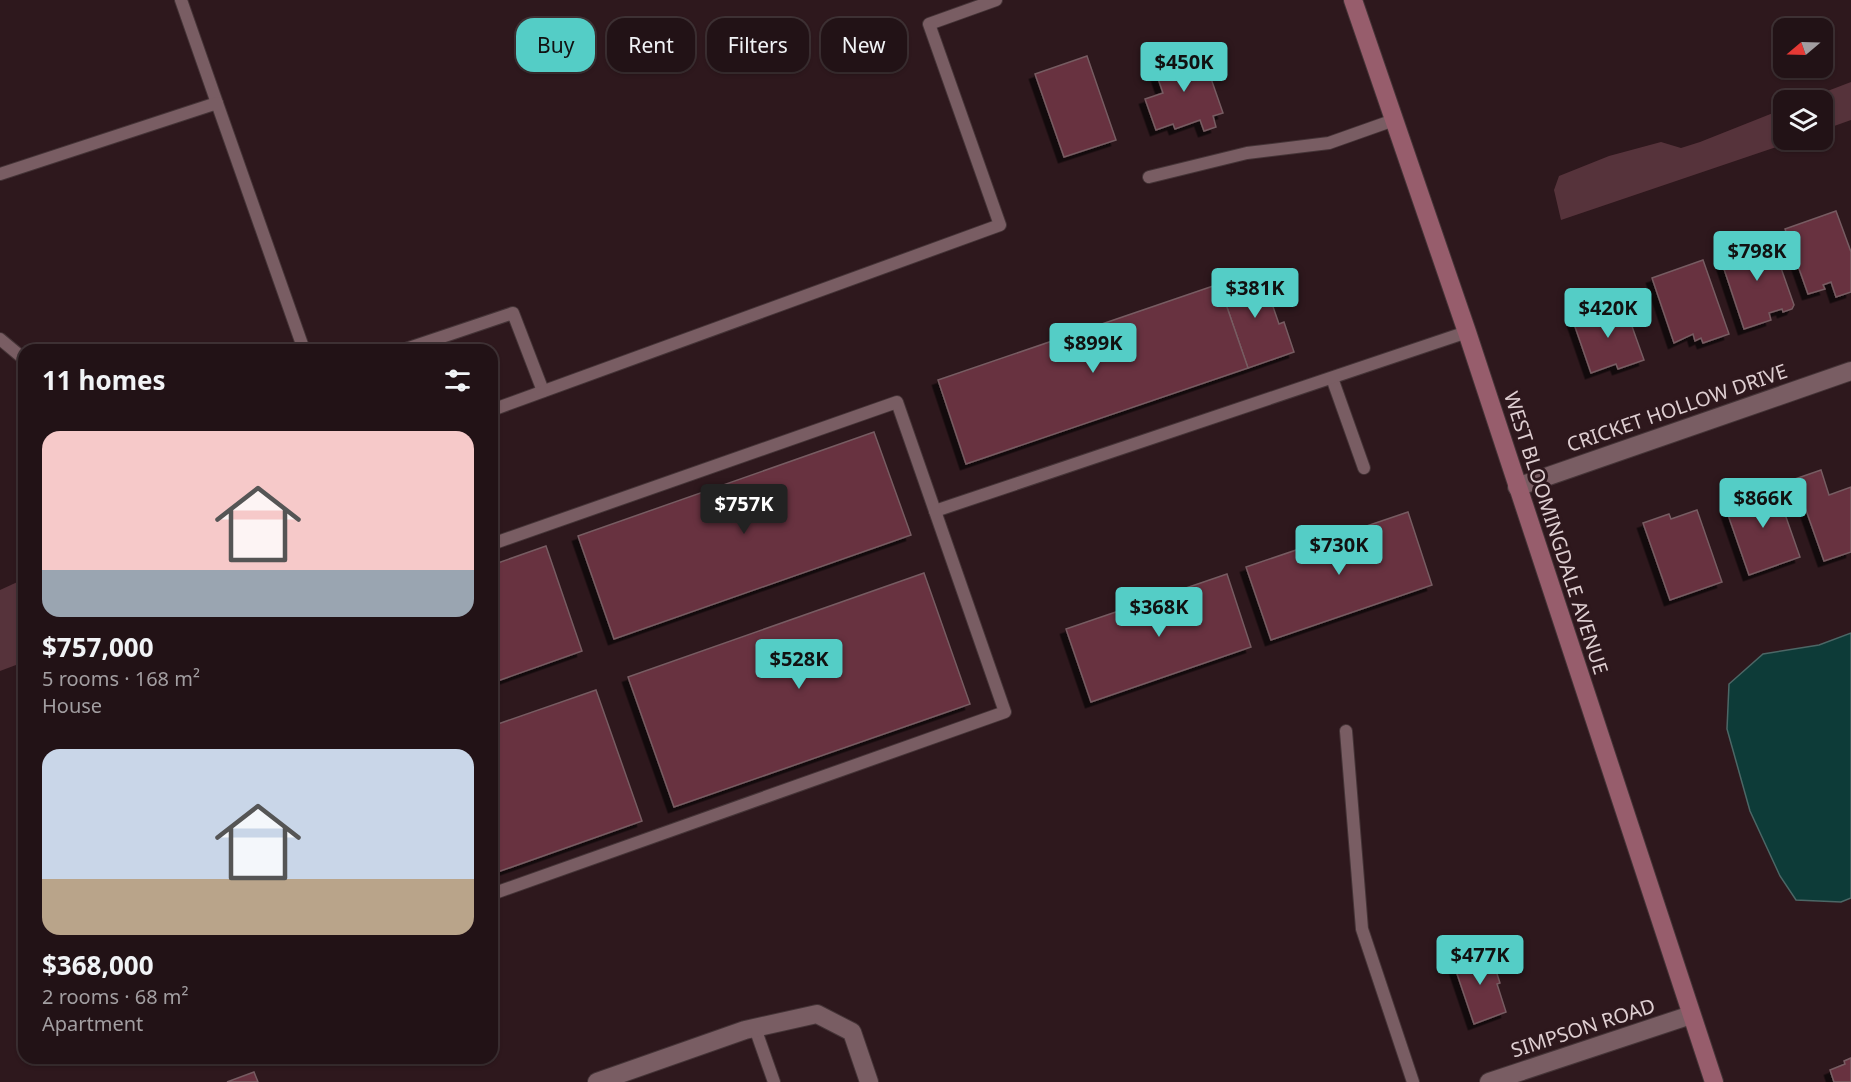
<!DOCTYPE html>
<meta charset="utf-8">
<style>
:root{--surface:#221216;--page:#2a1b1f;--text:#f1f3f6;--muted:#a29ea1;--line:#3f3235;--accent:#54cdc6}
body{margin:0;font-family:"Noto Sans",sans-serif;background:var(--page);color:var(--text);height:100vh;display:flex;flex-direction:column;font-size:22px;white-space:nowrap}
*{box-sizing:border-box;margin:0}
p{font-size:20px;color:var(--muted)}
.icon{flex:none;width:33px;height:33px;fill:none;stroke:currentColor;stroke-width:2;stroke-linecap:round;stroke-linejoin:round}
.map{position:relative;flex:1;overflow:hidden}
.details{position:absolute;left:18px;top:344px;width:480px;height:720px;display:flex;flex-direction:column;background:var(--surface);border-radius:18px;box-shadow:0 2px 4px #0004,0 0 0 2px var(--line)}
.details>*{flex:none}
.banner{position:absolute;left:516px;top:18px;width:570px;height:54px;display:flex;gap:12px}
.needle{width:39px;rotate:251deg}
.tools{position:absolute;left:1773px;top:18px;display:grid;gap:12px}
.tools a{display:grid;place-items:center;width:60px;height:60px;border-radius:12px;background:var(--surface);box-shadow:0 2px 4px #0004,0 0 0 2px var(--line);font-size:30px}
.price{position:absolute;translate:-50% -51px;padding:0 14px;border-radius:6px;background:var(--accent);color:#111;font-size:20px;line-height:39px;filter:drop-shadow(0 2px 3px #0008)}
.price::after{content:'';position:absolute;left:50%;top:36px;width:18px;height:14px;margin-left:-9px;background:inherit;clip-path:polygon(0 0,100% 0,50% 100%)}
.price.current{background:#222;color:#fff}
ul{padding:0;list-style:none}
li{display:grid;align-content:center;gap:12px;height:318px;padding:0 24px}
li span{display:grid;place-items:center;height:186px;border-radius:18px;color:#555}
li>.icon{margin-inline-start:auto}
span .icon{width:108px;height:108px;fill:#fffc;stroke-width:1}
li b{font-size:26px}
h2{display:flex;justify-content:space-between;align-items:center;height:72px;padding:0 24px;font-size:26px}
.tag{padding:0 21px;border-radius:18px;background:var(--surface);box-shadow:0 2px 4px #0004,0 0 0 2px var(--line);font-size:21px;line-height:54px}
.tag.current{background:var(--accent);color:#111}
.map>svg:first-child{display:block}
</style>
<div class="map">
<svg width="1851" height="1082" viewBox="0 0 1851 1082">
<defs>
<filter id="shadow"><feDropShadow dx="-5.5" dy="5.5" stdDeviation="0" flood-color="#0009"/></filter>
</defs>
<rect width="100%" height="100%" fill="#2e181d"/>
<g fill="#56333b">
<path d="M1851 82V120L1823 130 1822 100H1804Z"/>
<path d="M1783 109 1784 140H1797L1561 220 1554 190 1559 176 1609 156 1661 142 1681 148 1700 142Z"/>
<path d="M24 579V662L0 671V590Z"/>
</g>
<path fill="#0d3b38" stroke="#4c6766" stroke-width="1.5" d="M1851 633V898L1841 902 1796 900 1780 876 1750 811 1727 729 1729 684 1763 654 1819 645Z"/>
<g fill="#67313f" stroke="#775c62" stroke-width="1.5" filter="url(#shadow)">
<path d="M1200 47 1223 113 1213 116 1216 127 1204 131 1200 120 1175 129 1173 124 1156 130 1145 99 1163 93 1153 64Z"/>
<path d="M1087 56 1116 140 1064 157 1035 74Z"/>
<path d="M1836 211 1851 252V292L1836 297 1831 282 1823 285 1825 289 1808 294 1785 229Z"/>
<path d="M1769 234 1794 305 1792 309 1783 312 1782 309 1769 313 1771 320 1744 329 1720 257 1757 244 1755 239Z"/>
<path d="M1703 260 1729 334 1703 343 1701 338 1695 341 1693 334 1674 343 1652 278Z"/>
<path d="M1260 269 1279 324 1284 322 1294 352 1248 368 1219 284Z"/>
<path d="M1219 284 1248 368 966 464 938 380Z"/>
<path d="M1624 304 1644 360 1618 369 1616 364 1591 373 1573 321 1585 315 1588 316Z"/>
<path d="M874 432 911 535 614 639 578 536Z"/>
<path d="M1821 470 1829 495 1851 487V552L1824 561 1795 479Z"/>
<path d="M1773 480 1800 557 1749 575 1726 509 1750 499 1746 489Z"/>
<path d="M1697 510 1722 582 1670 600 1643 523 1669 514 1671 519Z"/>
<path d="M1408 512 1432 585 1271 640 1246 567Z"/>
<path d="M546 546 582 651 492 683V565Z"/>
<path d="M924 573 970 704 674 807 628 677Z"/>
<path d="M1227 574 1251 647 1091 702 1066 629Z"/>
<path d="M596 690 642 821 492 874V726Z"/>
<path d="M1489 949 1500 983 1497 984 1506 1012 1474 1024 1453 962Z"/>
<path d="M1851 1058V1082H1834L1830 1070 1845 1064 1844 1061Z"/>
<path d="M254 1072 258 1082H227Z"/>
</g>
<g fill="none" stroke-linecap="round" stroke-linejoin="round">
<g stroke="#453437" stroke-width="14">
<g id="service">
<path d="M181 0 217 103"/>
<path d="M0 174 217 103 304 350"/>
<path d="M1149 177 1247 153 1329 143 1394 120"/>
<path d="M0 339 24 359"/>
<path d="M403 350 513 313 543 391"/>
<path d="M1332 378 1364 468"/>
<path d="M492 410 1000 225 929 24 996 0"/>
<path d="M935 511 1467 332"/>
<path d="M492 544 897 402 1005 712 492 894"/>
<path d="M1346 731 1362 929 1413 1082"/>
<path d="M755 1028 774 1082"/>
</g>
</g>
<g stroke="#453437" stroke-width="20">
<g id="minor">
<path d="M1517 487 1851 371"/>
<path d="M597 1082 745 1030 817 1014 852 1032 869 1082"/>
<path d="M1489 1082 1691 1015"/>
</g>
</g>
<g stroke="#453437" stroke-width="20">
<path id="secondary" d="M1353 0 1467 332 1714 1082"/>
</g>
<use href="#service" stroke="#795d63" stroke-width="12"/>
<use href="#minor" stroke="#795d63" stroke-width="18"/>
<use href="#secondary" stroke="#975d6c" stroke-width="18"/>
</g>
<g text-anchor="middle" stroke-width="6" stroke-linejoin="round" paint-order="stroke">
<g font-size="20" fill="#deced1" stroke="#2e181d">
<text transform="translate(1677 408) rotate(-19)" y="7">CRICKET HOLLOW DRIVE</text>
<text transform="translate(1556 533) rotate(72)" y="7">WEST BLOOMINGDALE AVENUE</text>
<text transform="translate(1583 1028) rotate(-18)" y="7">SIMPSON ROAD</text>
</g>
</g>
</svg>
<div class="tools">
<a><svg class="needle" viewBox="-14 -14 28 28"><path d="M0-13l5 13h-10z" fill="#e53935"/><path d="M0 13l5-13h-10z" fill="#a29ea1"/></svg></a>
<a><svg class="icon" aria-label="layers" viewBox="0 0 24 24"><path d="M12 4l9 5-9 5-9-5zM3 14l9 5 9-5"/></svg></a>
</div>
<b class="price" style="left:1184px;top:93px">$450K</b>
<b class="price" style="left:1757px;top:282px">$798K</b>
<b class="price" style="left:1255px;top:319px">$381K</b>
<b class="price" style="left:1608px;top:339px">$420K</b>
<b class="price" style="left:1093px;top:374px">$899K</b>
<b class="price" style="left:1763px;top:529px">$866K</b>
<b class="price current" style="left:744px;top:535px">$757K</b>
<b class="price" style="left:1339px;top:576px">$730K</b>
<b class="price" style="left:1159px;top:638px">$368K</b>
<b class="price" style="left:799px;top:690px">$528K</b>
<b class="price" style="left:1480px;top:986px">$477K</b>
<div class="banner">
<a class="tag current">Buy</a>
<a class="tag">Rent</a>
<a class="tag">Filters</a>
<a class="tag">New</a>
</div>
<section class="details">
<h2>11 homes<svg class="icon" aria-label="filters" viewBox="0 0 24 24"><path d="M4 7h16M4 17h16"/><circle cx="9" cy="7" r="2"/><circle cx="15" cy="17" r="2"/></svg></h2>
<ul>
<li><span style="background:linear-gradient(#f6c9c9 75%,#9aa5b1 0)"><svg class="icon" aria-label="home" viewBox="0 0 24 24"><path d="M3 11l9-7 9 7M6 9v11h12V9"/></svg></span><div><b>$757,000</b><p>5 rooms · 168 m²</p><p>House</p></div></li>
<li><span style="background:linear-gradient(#c9d6e8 70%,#b9a48a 0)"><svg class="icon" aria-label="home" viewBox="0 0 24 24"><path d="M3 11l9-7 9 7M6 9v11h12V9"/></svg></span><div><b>$368,000</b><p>2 rooms · 68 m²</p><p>Apartment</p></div></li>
</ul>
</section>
</div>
